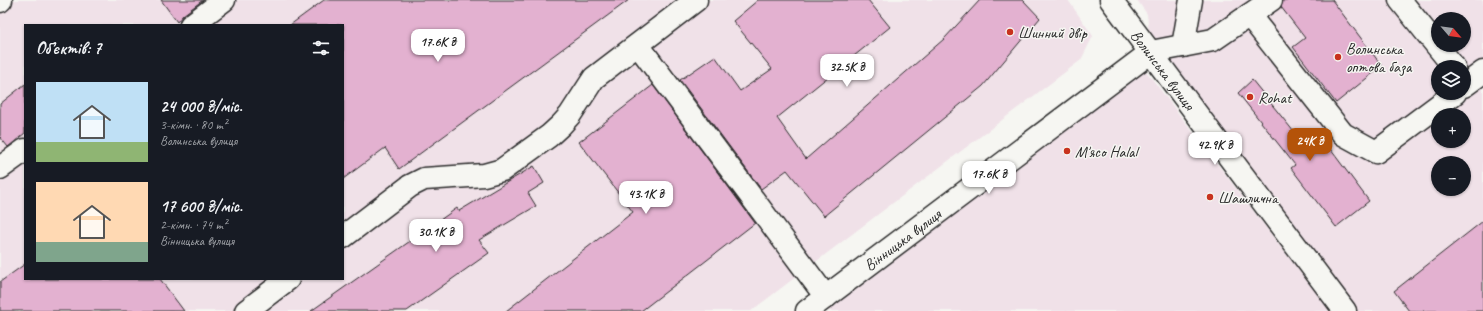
<!DOCTYPE html>
<html lang="uk">
<meta charset="utf-8">
<style>
:root{--surface:#171b24;--page:#242831;--text:#f1f3f6;--muted:#9ea1a6;--accent:#b45309}
body{margin:0;font-family:Caveat,sans-serif;background:var(--page);color:var(--text);height:100vh;display:flex;flex-direction:column;font-size:15px;white-space:nowrap}
*{box-sizing:border-box;margin:0}
p{font-size:13px;color:var(--muted)}
.icon{flex:none;width:22px;height:22px;fill:none;stroke:currentColor;stroke-width:2;stroke-linecap:round;stroke-linejoin:round}
.map{position:relative;flex:1;overflow:hidden}
.details{position:absolute;left:24px;top:24px;width:320px;height:256px;display:flex;flex-direction:column;background:var(--surface);border-radius:0px;box-shadow:0 1px 3px #0004}
.details>*{flex:none}
.needle{width:26px;rotate:118deg}
.tools{position:absolute;left:1431px;top:12px;display:grid;gap:8px}
.tools a{display:grid;place-items:center;width:40px;height:40px;border-radius:50%;background:var(--surface);box-shadow:0 1px 3px #0004;font-size:20px}
.price{position:absolute;translate:-50% -34px;padding:0 9px;border-radius:8px;background:#fff;color:#222;font-size:13px;line-height:26px;filter:drop-shadow(0 1px 2px #0008)}
.price::after{content:'';position:absolute;left:50%;top:24px;width:12px;height:9px;margin-left:-6px;background:inherit;clip-path:polygon(0 0,100% 0,50% 100%)}
.price.on{background:var(--accent);color:#fff}
ul{padding:0;list-style:none}
li{display:flex;align-items:center;gap:12px;height:100px;padding:0 12px}
li span{display:grid;place-items:center;flex:none;width:112px;height:80px;border-radius:0px;color:#555}
li>.icon{margin-inline-start:auto}
span .icon{width:48px;height:48px;fill:#fffc;stroke-width:1}
li b{font-size:17px}
h2{display:flex;justify-content:space-between;align-items:center;height:48px;padding:0 12px;font-size:17px}
.map>svg:first-child{display:block}
</style>
<div class="map">
<svg width="1483" height="311" viewBox="0 0 1483 311">
<rect width="100%" height="100%" fill="#f6f6f2"/>
<filter id="ink" filterUnits="userSpaceOnUse"><feTurbulence type="fractalNoise" baseFrequency=".025" numOctaves="2"/><feDisplacementMap in="SourceGraphic" scale="8" xChannelSelector="R" yChannelSelector="G"/><feConvolveMatrix kernelMatrix="1 2 1 2 8 2 1 2 1" color-interpolation-filters="sRGB"/></filter>
<g filter="url(#ink)">
<g fill="#f0e1e8" fill-rule="evenodd">
<path d="M0 0H1068L1093 36 1081 60 751 311H0ZM25 25H343V279H25Z"/>
<path d="M1137 0H1483V311H1345L1151 52 1147 14ZM1438 19H1464V45H1438ZM1438 67H1464V93H1438ZM1438 115H1464V141H1438ZM1438 163H1464V189H1438Z"/>
<path d="M1146 71 1330 311H823Z"/>
</g>
<g fill="#e3b1d0" stroke="#2b2b2b">
<path d="M161 0H203L183 15 177 22Z"/>
<path d="M324 0H629L399 169 385 148 343 179V25H290Z"/>
<path d="M758 0H868L890 27 777 118 806 159 944 39 980 0H1023L1040 18 983 86 824 216 787 170 761 189 680 80 715 56 740 91 772 69 733 21Z"/>
<path d="M1283 0H1332L1382 66 1336 103 1293 47 1305 38 1281 7Z"/>
<path d="M1252 80 1311 153 1325 142 1369 201 1336 227 1291 168 1295 165 1238 93Z"/>
<path d="M25 84V133L8 147 0 137V104Z"/>
<path d="M653 85 755 223 641 311H506L633 212 579 142Z"/>
<path d="M534 166 544 183 528 193 536 206 479 240 489 253 407 311H311L457 208 459 211Z"/>
<path d="M1483 221V311H1409L1394 291Z"/>
<path d="M25 264V279H160L184 311H0V282Z"/>
</g>
<g fill="none" stroke-linecap="round" stroke-linejoin="round">
<g stroke="#2b2b2b" stroke-width="25">
<g id="minor">
<path id="s1" d="M1111 0 1345 311"/>
<path d="M1400 0 1454 67"/>
<path d="M0 1 1 0"/>
<path d="M1249 15 1343 134 1376 152 1455 93"/>
<path d="M191 25 224 0"/>
<path d="M638 45 826 297"/>
<path d="M1183 46 1191 0"/>
<path d="M1464 86 1483 72"/>
<path d="M0 168 25 150"/>
<path d="M343 237 410 186 424 179 484 175 502 170 549 136 561 125 570 115 594 78 696 0"/>
<path d="M246 311 288 279"/>
<path id="s2" d="M807 311 1151 52 1213 40 1271 0"/>
</g>
</g>
<use href="#minor" stroke="#f6f6f2" stroke-width="22"/>
</g>
</g>
<g fill="#c8321e" stroke="#f6f6f2" stroke-width="1.5">
<circle cx="1010" cy="32" r="4"/>
<circle cx="1338" cy="57" r="4"/>
<circle cx="1250" cy="97" r="4"/>
<circle cx="1067" cy="151" r="4"/>
<circle cx="1210" cy="197" r="4"/>
</g>
<g text-anchor="middle" stroke-width="3" stroke-linejoin="round" paint-order="stroke">
<g font-size="16" fill="#2b2b2b" stroke="#f6f6f2" text-anchor="start">
<text x="1018" y="38">Шинний двір</text>
<text x="1346" y="54">Волинська<tspan x="1346" dy="18">оптова база</tspan></text>
<text x="1258" y="103">Rohat</text>
<text x="1075" y="157">М'ясо Halal</text>
<text x="1218" y="203">Шашлична</text>
</g>
<g font-size="16" fill="#2b2b2b" stroke="#f6f6f2">
<text dy="6" stroke="none"><textPath href="#s1" startOffset="87">Волинська вулиця</textPath></text>
<text dy="6" stroke="none"><textPath href="#s2" startOffset="119">Вінницька вулиця</textPath></text>
</g>
</g>
</svg>
<div class="tools">
<a><svg class="needle" viewBox="-14 -14 28 28"><path d="M0-13l5 13h-10z" fill="#e53935"/><path d="M0 13l5-13h-10z" fill="#9ea1a6"/></svg></a>
<a><svg class="icon" aria-label="layers" viewBox="0 0 24 24"><path d="M12 4l9 5-9 5-9-5zM3 14l9 5 9-5"/></svg></a>
<a>+</a>
<a>−</a>
</div>
<b class="price" style="left:438px;top:63px">17.6K ₴</b>
<b class="price" style="left:847px;top:88px">32.5K ₴</b>
<b class="price on" style="left:1310px;top:162px">24K ₴</b>
<b class="price" style="left:1215px;top:166px">42.9K ₴</b>
<b class="price" style="left:989px;top:195px">17.6K ₴</b>
<b class="price" style="left:646px;top:215px">43.1K ₴</b>
<b class="price" style="left:436px;top:253px">30.1K ₴</b>
<section class="details">
<h2>Об’єктів: 7<svg class="icon" aria-label="filters" viewBox="0 0 24 24"><path d="M4 7h16M4 17h16"/><circle cx="9" cy="7" r="2"/><circle cx="15" cy="17" r="2"/></svg></h2>
<ul>
<li><span style="background:linear-gradient(#bfe0f5 75%,#8fb573 0)"><svg class="icon" aria-label="home" viewBox="0 0 24 24"><path d="M3 11l9-7 9 7M6 9v11h12V9"/></svg></span><div><b>24 000 ₴/міс.</b><p>3-кімн. · 80 m²</p><p>Волинська вулиця</p></div></li>
<li><span style="background:linear-gradient(#ffd9b3 75%,#7fa58c 0)"><svg class="icon" aria-label="home" viewBox="0 0 24 24"><path d="M3 11l9-7 9 7M6 9v11h12V9"/></svg></span><div><b>17 600 ₴/міс.</b><p>2-кімн. · 74 m²</p><p>Вінницька вулиця</p></div></li>
</ul>
</section>
</div>
